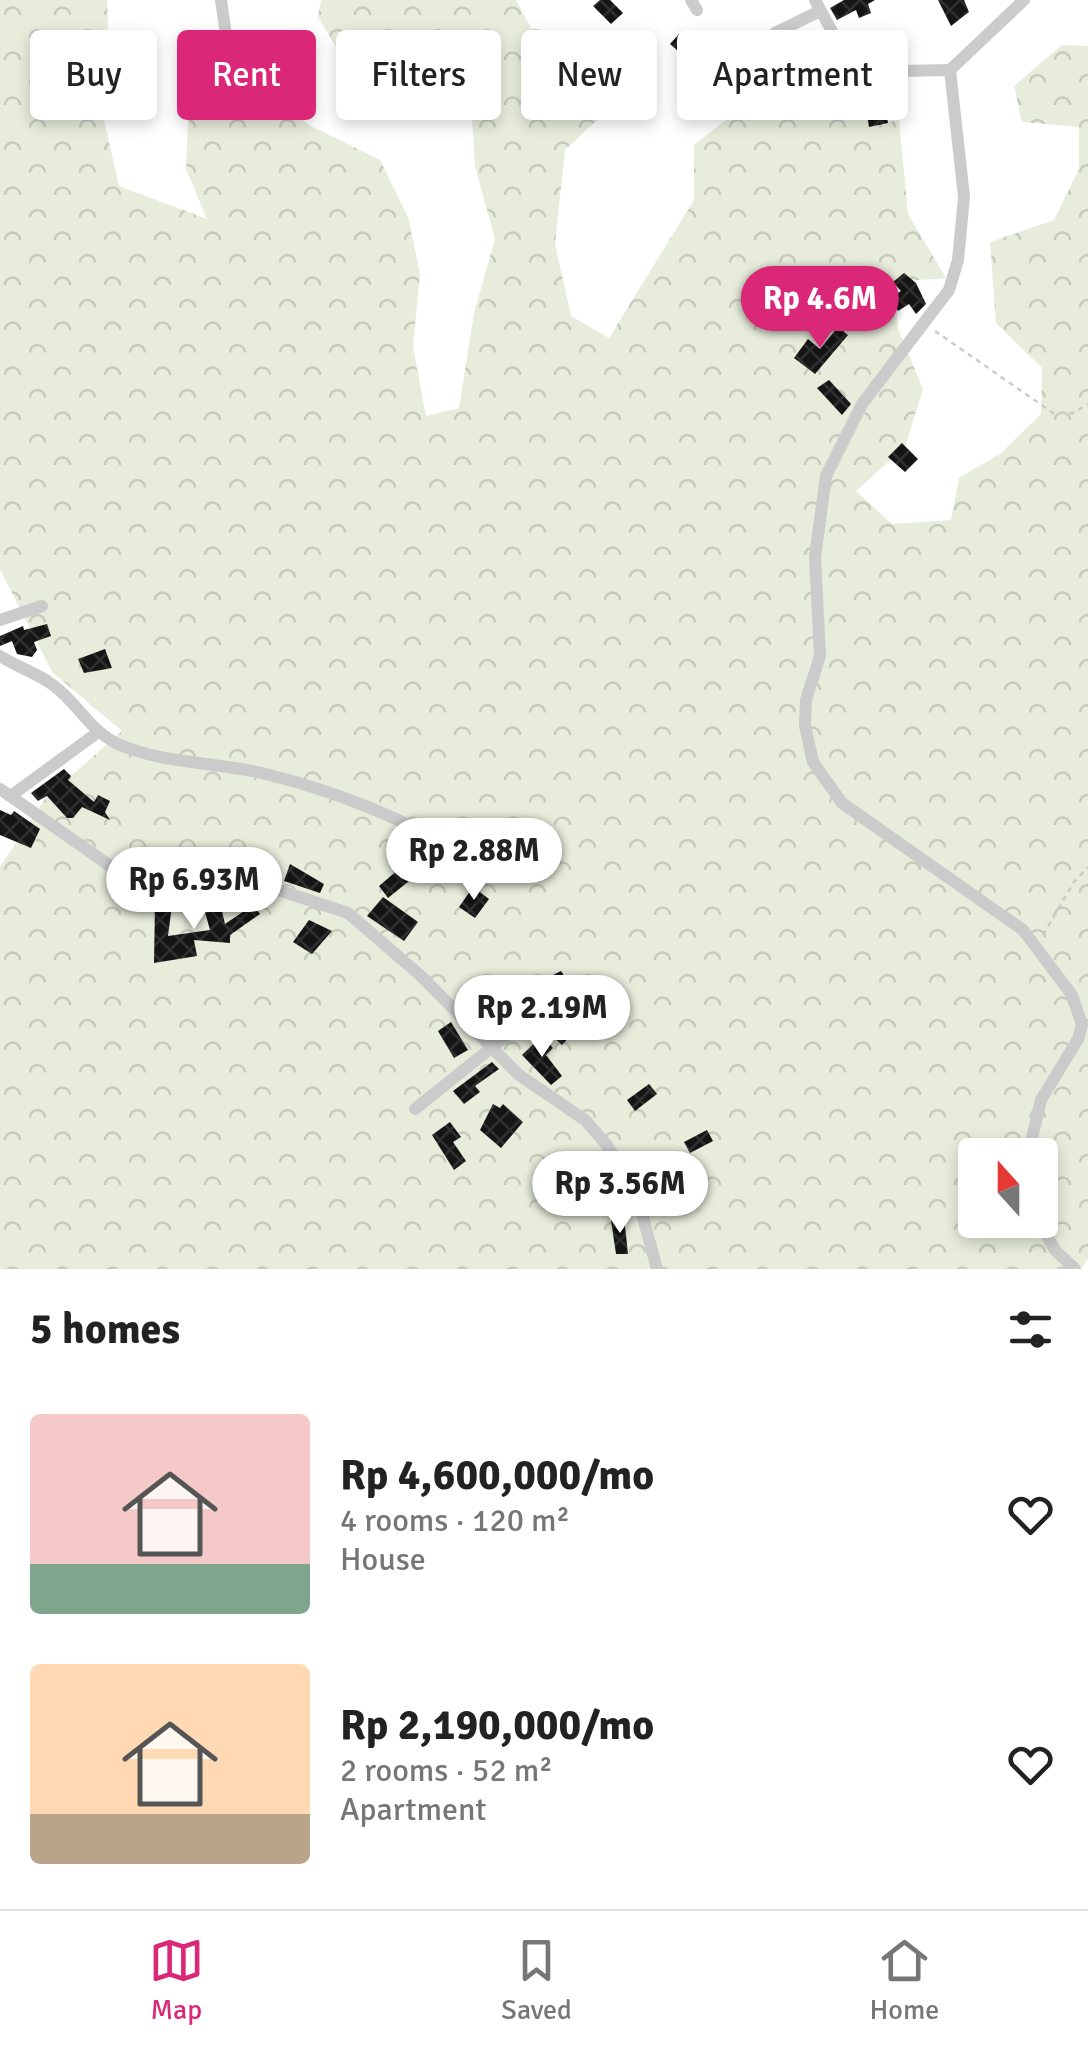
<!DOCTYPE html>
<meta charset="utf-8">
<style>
:root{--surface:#fff;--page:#f2f2f2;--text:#222;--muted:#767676;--line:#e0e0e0;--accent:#db2777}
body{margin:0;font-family:Signika,sans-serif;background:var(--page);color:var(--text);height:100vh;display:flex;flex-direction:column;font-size:38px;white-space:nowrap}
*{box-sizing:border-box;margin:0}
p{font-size:32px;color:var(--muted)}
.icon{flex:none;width:55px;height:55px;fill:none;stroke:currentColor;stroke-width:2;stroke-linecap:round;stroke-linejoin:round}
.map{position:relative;height:1269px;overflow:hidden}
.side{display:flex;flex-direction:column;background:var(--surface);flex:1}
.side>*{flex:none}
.hud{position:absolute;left:30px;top:30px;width:1030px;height:90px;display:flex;gap:20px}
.needle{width:65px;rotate:339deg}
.buttons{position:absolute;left:958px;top:1138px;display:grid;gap:20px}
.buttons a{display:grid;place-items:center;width:100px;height:100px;border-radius:10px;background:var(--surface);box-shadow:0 5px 15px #0003;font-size:50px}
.price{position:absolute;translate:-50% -85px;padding:0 22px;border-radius:35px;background:#fff;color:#222;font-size:32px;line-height:65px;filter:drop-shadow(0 2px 5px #0008)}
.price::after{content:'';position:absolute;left:50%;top:60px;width:30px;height:22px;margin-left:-15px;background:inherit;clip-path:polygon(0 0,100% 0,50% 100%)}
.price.selected{background:var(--accent);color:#fff}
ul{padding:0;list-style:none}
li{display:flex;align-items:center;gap:30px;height:250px;padding:0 30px}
li span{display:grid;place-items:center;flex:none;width:280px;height:200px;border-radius:10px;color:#555}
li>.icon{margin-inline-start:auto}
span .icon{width:120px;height:120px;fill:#fffc;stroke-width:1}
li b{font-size:42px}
h2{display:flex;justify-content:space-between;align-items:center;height:120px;padding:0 30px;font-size:42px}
.tag{padding:0 35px;border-radius:10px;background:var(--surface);box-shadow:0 5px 15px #0003;font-size:35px;line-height:90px}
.tag.selected{background:var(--accent);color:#fff}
.tab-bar{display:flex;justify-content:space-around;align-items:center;height:140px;border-top:2px solid var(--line);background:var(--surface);font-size:28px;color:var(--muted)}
.tab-bar a{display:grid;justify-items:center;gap:5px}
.tab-bar .selected{color:var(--accent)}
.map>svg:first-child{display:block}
</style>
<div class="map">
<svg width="1088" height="1269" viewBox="0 0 1088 1269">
<defs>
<pattern id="forest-crowns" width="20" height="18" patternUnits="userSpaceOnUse" patternTransform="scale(2.5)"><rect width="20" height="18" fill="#e7ecdb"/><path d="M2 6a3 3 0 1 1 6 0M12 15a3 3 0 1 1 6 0" fill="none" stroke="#c6cbbc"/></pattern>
<pattern id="building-cross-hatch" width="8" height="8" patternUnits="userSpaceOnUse" patternTransform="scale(2.5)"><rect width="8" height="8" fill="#151515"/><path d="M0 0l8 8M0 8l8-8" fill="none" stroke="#2f2f2f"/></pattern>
</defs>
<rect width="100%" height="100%" fill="#fff"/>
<path fill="url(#forest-crowns)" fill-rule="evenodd" d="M0 0H107L109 42 101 107 119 186 207 219 186 169 190 79 256 73 307 124 380 160 408 217 420 273 413 347 426 416 459 408 474 313 495 239 475 166 470 87 410 60 353 75 318 17 321 0H516L531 28 601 42 615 103 565 150 555 244 571 316 609 338 694 200V145L744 106V74L766 51 823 97 876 124 899 120 908 214 946 278 894 282 898 329 923 389 905 447 856 491 892 524 951 520 959 478 1001 453 1041 414 1042 368 996 323 990 242 1054 220 1079 169V127L1022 122 1014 86 1062 45 1088 46V1259L1081 1269H0V867L45 799 122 731 52 672 0 569ZM975 1155H1040V1220H975Z"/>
<g fill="url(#building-cross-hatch)">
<path d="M600 0H610L623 13 611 24 593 6Z"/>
<path d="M844 0H875L868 4 871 13 859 18 856 10 837 20 830 8Z"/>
<path d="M938 0H964L969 12 951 26Z"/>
<path d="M679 34 714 62 703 72 680 47 677 50 670 44Z"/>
<path d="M557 66 574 79 563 93 547 80Z"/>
<path d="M838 77 845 99 831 103 824 82Z"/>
<path d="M884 101 888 123 869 127 866 108Z"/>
<path d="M904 273 916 283 926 304 916 314 909 304 898 311 891 298 901 291 893 282Z"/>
<path d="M838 327 848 335 815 374 794 358 808 339 820 349Z"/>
<path d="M829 380 851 404 842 415 817 388Z"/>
<path d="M902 443 918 459 905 472 888 457Z"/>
<path d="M47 624 51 636 34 642 37 650 32 657 17 654 12 641 0 646V636L23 626 24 630Z"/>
<path d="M105 649 112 668 84 673 78 659Z"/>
<path d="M64 769 71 776 68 780 94 802 98 795 110 801 105 812 110 820 82 807 73 818H67L47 796 38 801 31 793Z"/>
<path d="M0 810 11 815 14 811 40 829 31 848 0 835Z"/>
<path d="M290 864 324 884 320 893 284 881Z"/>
<path d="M399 869 409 881 388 898 379 886Z"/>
<path d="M473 887 489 899 475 918 459 907Z"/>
<path d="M383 897 418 922 404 941 367 916Z"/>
<path d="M155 903 172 905 168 936 210 930 203 905 220 903 225 924 253 905 260 914 230 935V943L194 940 197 956 154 963Z"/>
<path d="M309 920 332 931 312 954 293 942Z"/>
<path d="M561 971 579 999 570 1003 591 1031 579 1040 574 1032 562 1045 553 1037 566 1023V1016L553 975Z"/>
<path d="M451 1022 468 1050 454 1058 438 1031Z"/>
<path d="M542 1036 553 1048 546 1055 562 1076 551 1085 522 1055Z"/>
<path d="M492 1062 499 1069 475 1086 480 1092 464 1104 453 1091Z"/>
<path d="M649 1084 657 1094 635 1111 627 1100Z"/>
<path d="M493 1104 500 1108 503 1104 523 1122 501 1148 480 1130Z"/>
<path d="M450 1122 461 1137 453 1142 466 1161 454 1170 432 1135Z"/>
<path d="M707 1130 713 1141 690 1153 684 1142Z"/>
<path d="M596 1163 605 1186 590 1191 581 1168Z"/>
<path d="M624 1217 628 1254H616L611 1220Z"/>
</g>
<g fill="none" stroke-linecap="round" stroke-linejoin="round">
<g stroke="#cbcbcb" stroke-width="2.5" stroke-dasharray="5 5" stroke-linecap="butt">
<path d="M935 331 1053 413H1073L1088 404"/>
<path d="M1043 935 1074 882 1088 867"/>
</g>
<g stroke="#cbcbcb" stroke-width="12">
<path d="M221 0 228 49"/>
<path d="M691 0 697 10"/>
<path d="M815 0 854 72 950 70"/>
<path d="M1024 0 950 70 964 197 958 260 949 290 862 404 826 476 815 557 820 656 806 700 805 726 813 762 842 803 1023 930 1072 995 1082 1025 1078 1039 1041 1100 1028 1155"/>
<path d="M686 104 775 33 820 11"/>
<path d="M0 620 42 606"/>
<path d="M0 656C17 667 37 673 53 685 79 704 89 731 120 745 166 764 214 762 262 773 344 793 398 818 473 857"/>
<path d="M0 789 139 886 183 897 272 888 348 913 421 976 519 1075 585 1120 606 1144 635 1188 657 1269"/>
<path d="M12 795 97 733"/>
<path d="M415 1109 536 1012"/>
<path d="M1038 1220 1055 1250 1075 1269"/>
</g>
</g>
</svg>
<div class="buttons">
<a><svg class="needle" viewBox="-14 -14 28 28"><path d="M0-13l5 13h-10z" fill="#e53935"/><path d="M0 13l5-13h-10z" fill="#767676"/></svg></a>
</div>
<b class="price selected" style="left:820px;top:351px">Rp 4.6M</b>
<b class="price" style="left:474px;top:903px">Rp 2.88M</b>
<b class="price" style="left:194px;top:932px">Rp 6.93M</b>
<b class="price" style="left:542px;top:1060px">Rp 2.19M</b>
<b class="price" style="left:620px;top:1236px">Rp 3.56M</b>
<div class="hud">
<a class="tag">Buy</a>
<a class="tag selected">Rent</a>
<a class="tag">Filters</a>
<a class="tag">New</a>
<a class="tag">Apartment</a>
</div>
</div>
<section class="side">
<h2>5 homes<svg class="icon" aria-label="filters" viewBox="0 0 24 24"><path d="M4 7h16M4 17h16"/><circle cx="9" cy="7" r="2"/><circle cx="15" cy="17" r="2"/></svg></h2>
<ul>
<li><span style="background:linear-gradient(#f6c9c9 75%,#7fa58c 0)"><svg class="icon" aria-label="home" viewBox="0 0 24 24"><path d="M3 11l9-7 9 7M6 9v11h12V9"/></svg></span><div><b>Rp 4,600,000/mo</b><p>4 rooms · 120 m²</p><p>House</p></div><svg class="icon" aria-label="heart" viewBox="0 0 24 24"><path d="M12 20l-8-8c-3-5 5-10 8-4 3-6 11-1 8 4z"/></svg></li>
<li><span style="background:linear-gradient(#ffd9b3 75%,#b9a48a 0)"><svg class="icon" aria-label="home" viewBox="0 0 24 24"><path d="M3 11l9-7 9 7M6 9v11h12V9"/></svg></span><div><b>Rp 2,190,000/mo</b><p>2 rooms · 52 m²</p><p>Apartment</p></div><svg class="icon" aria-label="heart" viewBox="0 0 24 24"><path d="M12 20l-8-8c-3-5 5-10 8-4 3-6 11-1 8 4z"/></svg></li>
</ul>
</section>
<nav class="tab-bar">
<a class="selected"><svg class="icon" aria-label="map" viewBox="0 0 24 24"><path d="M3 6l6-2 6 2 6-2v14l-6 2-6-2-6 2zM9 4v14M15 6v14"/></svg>Map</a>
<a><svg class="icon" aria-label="saved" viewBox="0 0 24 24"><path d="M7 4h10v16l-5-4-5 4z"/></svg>Saved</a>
<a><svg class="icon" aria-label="home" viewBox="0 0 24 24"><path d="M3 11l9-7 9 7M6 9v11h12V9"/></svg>Home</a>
</nav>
